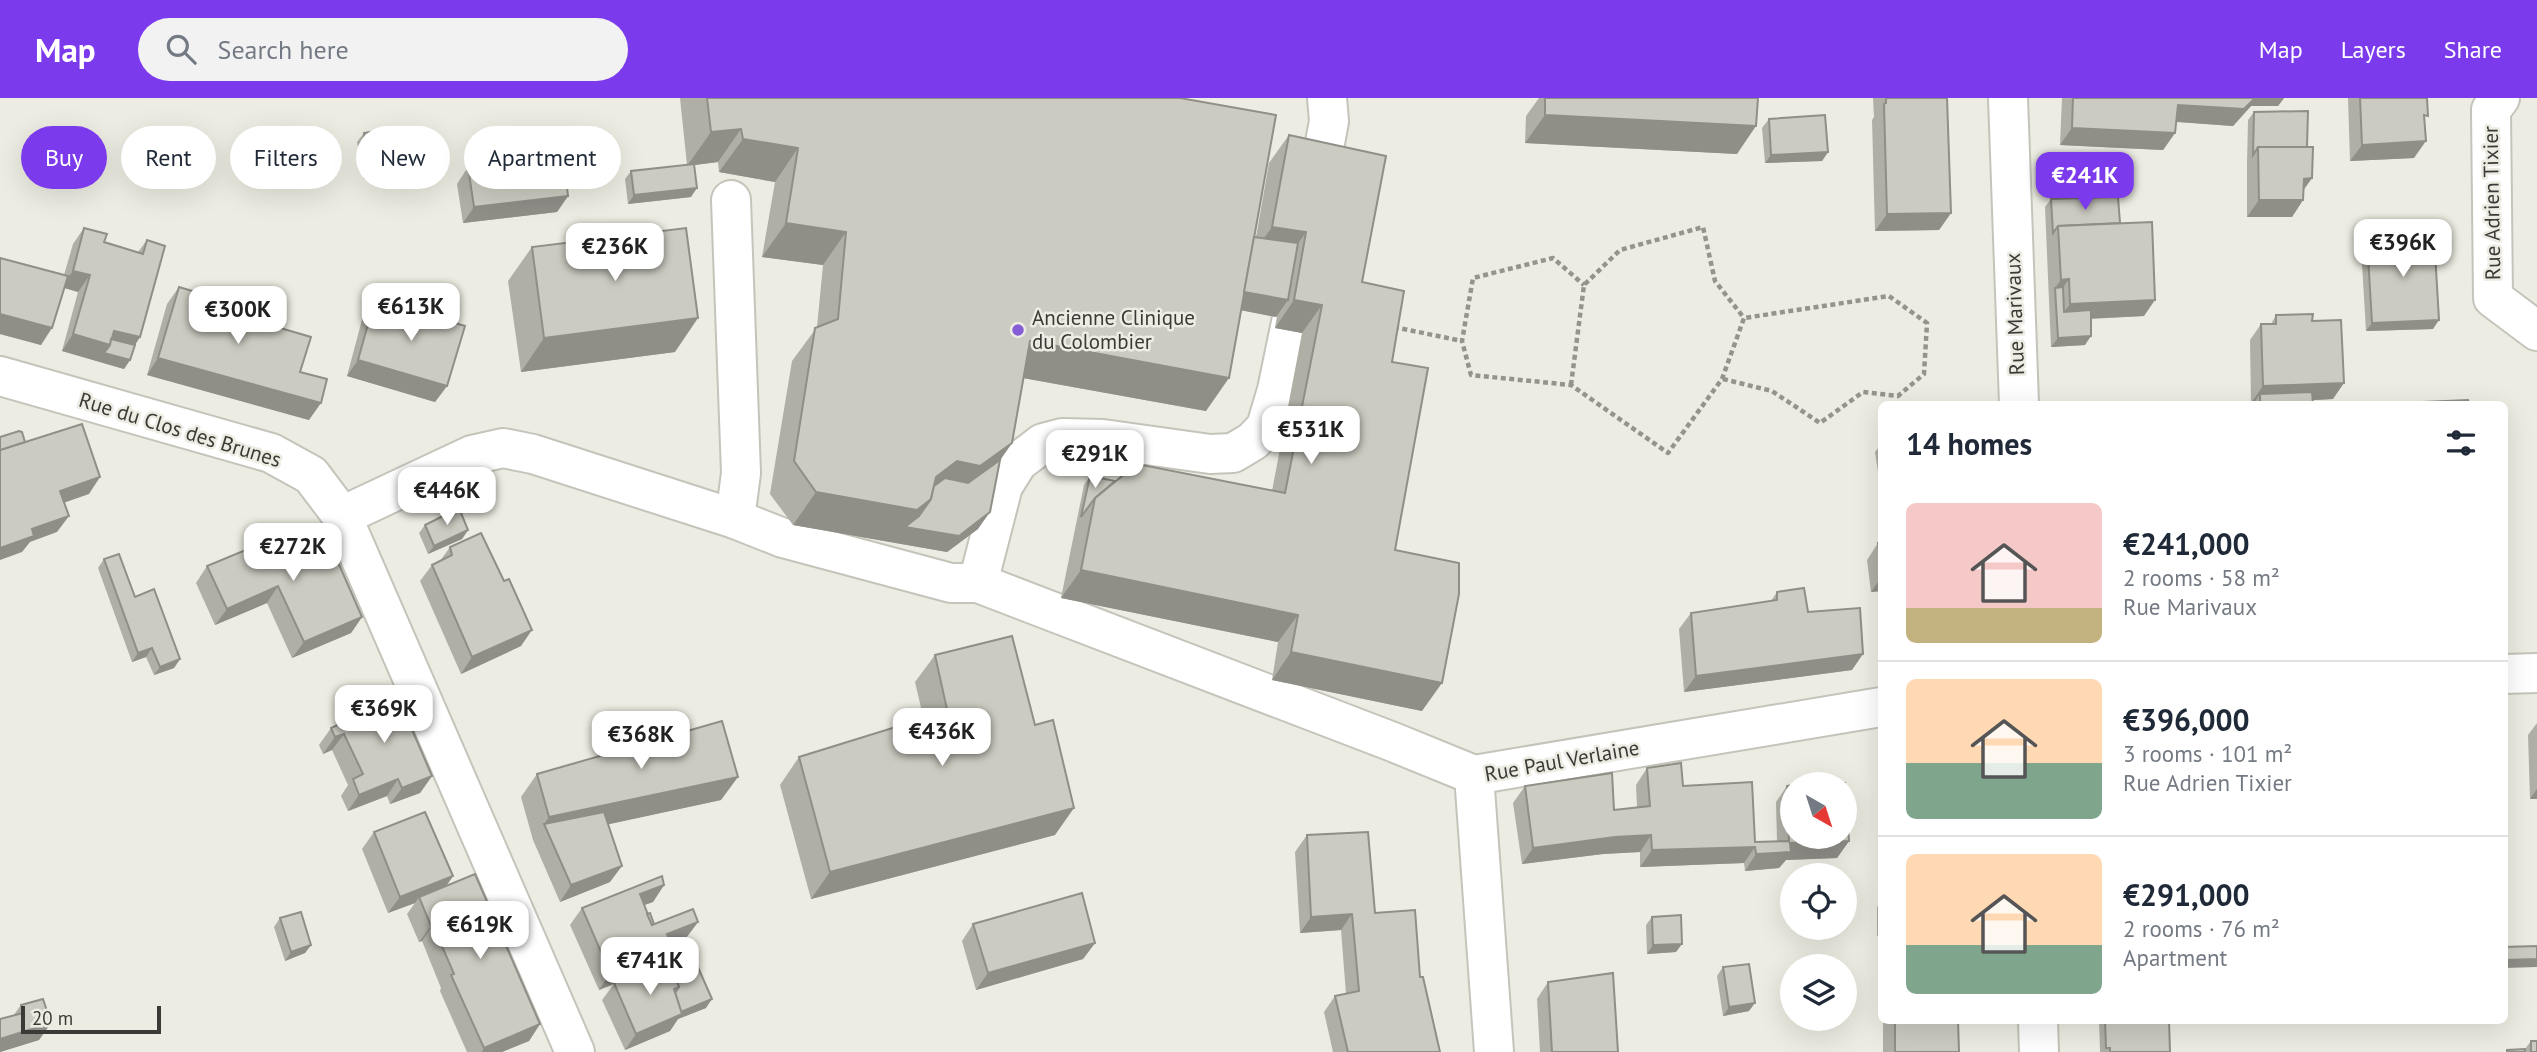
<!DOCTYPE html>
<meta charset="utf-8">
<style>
:root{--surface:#fff;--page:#f2f2f3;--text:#1f2937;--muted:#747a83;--line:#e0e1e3;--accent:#7c3aed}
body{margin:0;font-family:"PT Sans",sans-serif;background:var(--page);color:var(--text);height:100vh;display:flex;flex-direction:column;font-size:26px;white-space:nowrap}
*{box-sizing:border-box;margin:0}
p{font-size:23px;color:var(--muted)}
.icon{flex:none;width:38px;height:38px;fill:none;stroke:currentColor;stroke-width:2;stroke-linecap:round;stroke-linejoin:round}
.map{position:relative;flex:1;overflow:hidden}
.details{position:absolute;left:1878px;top:303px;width:630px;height:623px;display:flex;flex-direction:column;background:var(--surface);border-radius:10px;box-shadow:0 7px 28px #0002}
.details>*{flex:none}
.hud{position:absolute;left:21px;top:28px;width:665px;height:63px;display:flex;gap:14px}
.needle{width:46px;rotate:141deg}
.tools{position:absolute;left:1780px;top:674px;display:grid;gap:14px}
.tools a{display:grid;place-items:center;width:77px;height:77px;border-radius:50%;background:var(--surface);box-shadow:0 7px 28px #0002;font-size:35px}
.scale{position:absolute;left:21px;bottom:18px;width:140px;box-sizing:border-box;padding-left:7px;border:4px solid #3b3a36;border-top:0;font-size:19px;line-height:24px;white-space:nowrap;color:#3b3a36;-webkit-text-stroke:5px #edece2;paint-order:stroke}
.price{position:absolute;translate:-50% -60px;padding:0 16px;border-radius:14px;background:#fff;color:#222;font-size:23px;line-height:46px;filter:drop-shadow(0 2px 4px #0008)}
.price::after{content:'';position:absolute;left:50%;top:42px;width:21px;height:16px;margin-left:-10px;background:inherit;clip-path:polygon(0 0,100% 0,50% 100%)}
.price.on{background:var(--accent);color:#fff}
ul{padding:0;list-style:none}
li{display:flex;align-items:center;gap:21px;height:175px;padding:0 28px}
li+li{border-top:2px solid var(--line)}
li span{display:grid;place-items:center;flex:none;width:196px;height:140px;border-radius:10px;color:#555}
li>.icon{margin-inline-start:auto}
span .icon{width:84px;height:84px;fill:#fffc;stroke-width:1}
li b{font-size:30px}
h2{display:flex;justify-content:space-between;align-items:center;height:84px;padding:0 28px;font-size:30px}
.tag{padding:0 24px;border-radius:32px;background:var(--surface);box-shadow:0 7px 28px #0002;font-size:24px;line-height:63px}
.tag.on{background:var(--accent);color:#fff}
header{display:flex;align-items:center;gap:42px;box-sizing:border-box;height:98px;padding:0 35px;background:var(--accent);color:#fff}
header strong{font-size:33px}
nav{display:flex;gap:38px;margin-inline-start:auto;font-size:24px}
.search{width:490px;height:63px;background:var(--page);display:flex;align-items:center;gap:18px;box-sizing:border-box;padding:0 24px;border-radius:38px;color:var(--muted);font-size:26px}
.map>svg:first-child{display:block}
</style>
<header>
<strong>Map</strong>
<div class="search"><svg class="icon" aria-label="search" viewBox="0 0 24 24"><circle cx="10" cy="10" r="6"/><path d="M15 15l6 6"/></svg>Search here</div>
<nav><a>Map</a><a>Layers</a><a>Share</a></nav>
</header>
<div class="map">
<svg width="2537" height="954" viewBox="0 0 2537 954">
<rect width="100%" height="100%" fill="#edece2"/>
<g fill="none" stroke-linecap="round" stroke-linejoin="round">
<g stroke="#c5c4ba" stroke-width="42">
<g id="minor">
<path d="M2008 0 2019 306"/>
<path d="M2500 0 2491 12 2493 200 2537 233"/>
<path d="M1316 94 1329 23 1327 0"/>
<path d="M731 102 741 375 735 421 783 440 951 485H978L1393 644 1474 677"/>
<path d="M0 278 271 355 311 377 342 418 575 954"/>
<path d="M342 418 472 357 503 350 533 356 735 421"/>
<path d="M978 485 1003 388 1018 364 1043 345 1062 340 1103 341 1210 356 1233 355 1253 343 1266 329 1277 292 1300 181"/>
<path d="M2504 576 2537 575"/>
<path d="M2038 922 2039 954"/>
<path d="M1494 954 1474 677 1881 609"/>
</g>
</g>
<g stroke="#94938c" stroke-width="4.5" stroke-dasharray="5 3.5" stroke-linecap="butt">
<path d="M1394 229 1462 243"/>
<path d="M1723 281 1772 293 1820 325 1863 294 1898 298 1924 276 1927 225 1889 198 1744 220"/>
<path d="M1571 287 1584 187 1620 152 1703 129 1715 183 1744 220 1722 281 1668 355 1571 287 1471 277 1462 243 1473 180 1553 160 1584 187"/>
</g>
<use href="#minor" stroke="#fff" stroke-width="38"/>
</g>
<g fill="#afafa6">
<path d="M680 0H1180L1254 139H1256L1269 65 1289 37 1362 184 1392 264 1395 452 1422 613 1272 582 1278 544 1061 500 1084 387 1090 378 1115 383 1272 393 1302 235 1275 230 1277 218 1276 219 1241 212 1206 313 1023 280 1012 345 1000 362 978 431 947 454 793 427 770 396 792 263 817 229 823 167 762 159 775 84 719 74 718 64 694 67 691 99 628 106 625 81 631 73 687 67Z"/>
<path d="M1539 0H1758L1737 56 1525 45 1526 18Z"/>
<path d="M1873 0H1947L1951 115 1939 132 1875 133 1872 22 1874 19Z"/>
<path d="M2062 0H2284L2278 8H2251L2233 28 2176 24 2175 35 2163 52 2060 47Z"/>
<path d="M2348 0H2427L2424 24 2414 60 2350 63Z"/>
<path d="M2254 14 2307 49 2312 80 2303 92V102L2292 119H2247V66L2248 22Z"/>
<path d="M1769 21 1828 54 1822 63 1765 65 1762 30Z"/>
<path d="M364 35 401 75 395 83 364 81 357 44Z"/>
<path d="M261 37 296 67 290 76 255 74 254 46Z"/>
<path d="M468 69H512L568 98 557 114 463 125 457 86Z"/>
<path d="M2051 101 2120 125 2144 218 2091 221 2085 247 2051 249 2045 109Z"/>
<path d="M84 130 104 144 138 154 147 142 140 239 135 247 130 262 124 271 62 253 78 194 65 190 41 247 0 236V160L64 177 73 146Z"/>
<path d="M2367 140 2433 231 2366 233 2361 149Z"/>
<path d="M532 149 675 254 521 274 508 183Z"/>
<path d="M179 189 300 274 309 322 147 277 167 206Z"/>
<path d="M375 201 447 288 435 304 347 278 363 218Z"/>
<path d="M2276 217 2312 223 2333 301 2312 302 2313 306H2254V305H2251L2250 242 2261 226H2271Z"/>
<path d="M1881 346V394L1875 354Z"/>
<path d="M1881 426V493L1871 494 1867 462 1878 445H1880L1878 431Z"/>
<path d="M425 427 468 432 462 441 428 456 419 435Z"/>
<path d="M450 449 521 548 461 576 420 483 432 467 440 463Z"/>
<path d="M253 460 362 519 351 535 292 560 267 505 215 527 196 485 207 468Z"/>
<path d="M104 461 135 499 180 561 174 570 154 577 146 559 132 564 98 470Z"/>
<path d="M1777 494 1808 514 1852 572 1684 594 1679 531 1691 515 1771 503Z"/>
<path d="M935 557 1035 627 1055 737 811 801 780 687 799 659 926 631 915 584Z"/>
<path d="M364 604 432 678 420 695 390 706 387 698 348 713 341 698 348 687 332 652 323 656 319 647 331 630 352 621Z"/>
<path d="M2537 625V701H2530L2528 637Z"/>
<path d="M1681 665 1683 688 1752 684 1755 744 1777 743 1776 704 1787 688 1792 687V738H1844V686H1811L1816 679 1830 678 1831 685H1845L1849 743 1837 760 1786 762 1779 770 1745 773 1744 765 1640 769V754L1603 756 1522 766 1513 705 1525 688 1612 675 1614 712 1637 709 1636 687 1647 670Z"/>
<path d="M537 676 721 702 608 726 610 784 560 804 533 742 521 699Z"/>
<path d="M374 734 453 778 446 788 540 926 529 943 502 954H467L440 893 441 890 422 843 419 844 407 816 415 805 388 815 362 751Z"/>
<path d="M1307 737 1375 815 1420 879 1440 954H1333L1324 914 1335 898 1346 896 1341 832 1300 835 1295 754Z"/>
<path d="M664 787 653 804 644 807 647 816 654 826 698 824 686 840 671 847 660 866 670 867 706 910 678 921 670 933 625 952 602 902 614 886 599 892 570 827 582 810Z"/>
<path d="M1881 803V838H1877V809Z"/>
<path d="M1652 819 1676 854 1647 856 1646 827Z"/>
<path d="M280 820 311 847 305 855 285 863 274 829Z"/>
<path d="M973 826 1095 845 1083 861 976 892 962 843Z"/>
<path d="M1723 869 1749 913 1723 918 1717 878Z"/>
<path d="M1548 884 1618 954H1540L1537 901Z"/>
<path d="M21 907 51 925 39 942 0 954V921L13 918Z"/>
<path d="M1883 922H1958L1959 954H1883Z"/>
<path d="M2099 922H2169L2170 954H2100Z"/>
<path d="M2531 943 2537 954H2506L2507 952 2525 951Z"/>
</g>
<g fill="#8f8e87">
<path d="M2255 0H2284L2278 8H2251L2233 28 2166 23 2178 7Z"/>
<path d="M1545 17 1756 28 1737 56 1525 45Z"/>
<path d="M2072 30 2175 35 2163 52 2060 47Z"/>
<path d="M741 31 718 64 687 68 711 34Z"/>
<path d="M743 41 798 50 775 84 719 74Z"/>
<path d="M2426 43 2414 60 2350 63 2362 47Z"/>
<path d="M1828 54 1822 63 1765 65 1771 57Z"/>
<path d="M261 65 296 67 290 76 255 74Z"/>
<path d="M370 72 401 75 395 83 364 81Z"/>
<path d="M2312 80 2300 97 2304 81Z"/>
<path d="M697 90 691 99 628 106 634 97Z"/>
<path d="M568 98 557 114 463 125 474 109Z"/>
<path d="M2259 102H2303L2292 119H2247Z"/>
<path d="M1951 115 1939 132 1875 133 1887 116Z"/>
<path d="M786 125 846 134 823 167 762 159Z"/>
<path d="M1272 129 1306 134 1287 162 1252 157Z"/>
<path d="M73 173 90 177 78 194 61 189Z"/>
<path d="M2069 181 2057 198 2055 190 2061 182Z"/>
<path d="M1235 192 1288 202 1276 219 1224 209Z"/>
<path d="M1294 202 1322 207 1302 235 1275 230Z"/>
<path d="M2155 202 2144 218 2058 222 2070 206Z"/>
<path d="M0 216 52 230 41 247 0 236Z"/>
<path d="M698 220 675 254 521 274 544 240Z"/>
<path d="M2439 222 2433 231 2366 233 2372 225Z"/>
<path d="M114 233 140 239 129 256 130 262 124 271 62 253 73 236Z"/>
<path d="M2091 238 2085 247 2051 249 2058 240Z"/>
<path d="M1030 243 1229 280 1206 313 1006 277Z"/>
<path d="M158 260 321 305 309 322 147 277Z"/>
<path d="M358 262 447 288 435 304 347 278Z"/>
<path d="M2344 285 2333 301 2260 305V296L2254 305H2251L2263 288Z"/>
<path d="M1012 345 989 378 933 397 922 405 936 379 957 363Z"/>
<path d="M100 379 89 396 49 410 60 393Z"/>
<path d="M816 394 931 401 990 414 978 431 947 454 793 427Z"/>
<path d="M69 418 57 434 30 444 22 454 0 462V450L32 431Z"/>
<path d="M468 432 462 441 428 456 434 448Z"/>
<path d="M1081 472 1298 517 1278 544 1061 500Z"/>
<path d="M1881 480V493L1871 494Z"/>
<path d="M278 488 267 505 215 527 227 511Z"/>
<path d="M362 519 351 535 292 560 304 544Z"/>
<path d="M532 532 521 548 461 576 472 559Z"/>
<path d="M152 550 146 559 132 564 138 555Z"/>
<path d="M1291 554 1442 585 1422 613 1272 582Z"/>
<path d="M1863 556 1852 572 1684 594 1696 578Z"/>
<path d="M180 561 174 570 154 577 160 569Z"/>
<path d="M344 636 332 652 323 656 335 639Z"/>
<path d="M432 678 420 695 390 706 402 690Z"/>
<path d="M738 679 721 702 550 739 544 726 549 719Z"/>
<path d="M398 681 387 698 348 713 359 697Z"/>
<path d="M2537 691V701H2530Z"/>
<path d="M1074 710 1055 737 811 801 830 774Z"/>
<path d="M1651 737 1640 754 1603 756 1522 766 1533 750 1615 739Z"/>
<path d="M1849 743 1837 760 1786 762 1779 770 1745 773 1756 756 1790 745Z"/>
<path d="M1755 749 1744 765 1640 769 1652 752Z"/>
<path d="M622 768 610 784 560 804 571 787Z"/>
<path d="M453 778 442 794 419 799 415 805 388 815 400 799Z"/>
<path d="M664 787 653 804 628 813 640 796Z"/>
<path d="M1352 816 1341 832 1300 835 1311 819Z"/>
<path d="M698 824 686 840 655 853 667 836Z"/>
<path d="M433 827 422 843 419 844 431 828Z"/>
<path d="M1095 845 1083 861 976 892 988 875Z"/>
<path d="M1682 846 1676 854 1647 856 1653 847Z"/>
<path d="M311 847 305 855 285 863 291 854Z"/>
<path d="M672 850 660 866 599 892 610 875Z"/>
<path d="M2537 861V869L2504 870V862Z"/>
<path d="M712 901 706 910 678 921 670 933 625 952 636 936 681 914Z"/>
<path d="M1755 905 1749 913 1723 918 1729 909Z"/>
<path d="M51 925 39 942 0 954V941Z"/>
<path d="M540 926 529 943 502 954H482L484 950Z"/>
</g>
<g fill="#cccbc1" stroke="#8f8e87" stroke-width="2">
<path d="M707 0H1180L1276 17 1229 280 1030 243 1012 345 980 368 957 363 936 379 931 401 917 412 816 394 794 363 815 230 838 221 846 134 786 125 798 50 743 41 741 31 711 34Z"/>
<path d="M1545 0H1758L1756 28 1545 17Z"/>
<path d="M1886 0H1947L1951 115 1887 116 1884 6 1886 5Z"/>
<path d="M2073 0H2255L2244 11 2178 7 2175 35 2072 30Z"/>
<path d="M2360 0H2427L2428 18 2424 17 2426 43 2362 47Z"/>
<path d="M2308 13 2307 49H2258L2253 57 2254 14Z"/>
<path d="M1825 17 1828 54 1771 57 1769 21Z"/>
<path d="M394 30 401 75 370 72 364 35Z"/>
<path d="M261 37 291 38 296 67 261 65Z"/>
<path d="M1289 37 1386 58 1362 184 1404 193 1392 264 1428 270 1395 452 1459 465V496L1442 585 1291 554 1298 517 1081 472 1095 400 1137 366 1285 395 1322 207 1294 202 1306 134 1272 129Z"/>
<path d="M2258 49H2313L2312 80 2304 81 2303 102H2259Z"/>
<path d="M564 62 568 98 474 109 468 69 512 64V69Z"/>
<path d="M694 66 697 90 634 97 631 73Z"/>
<path d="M2118 99 2120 125 2058 128 2053 135 2051 101Z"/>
<path d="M2152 124 2155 202 2070 206 2069 181 2061 182 2058 128Z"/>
<path d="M84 130 107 136 104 144 143 156 147 142 165 148 140 239 114 233 110 247 73 236 90 177 73 173Z"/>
<path d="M686 130 698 220 544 240 532 149Z"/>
<path d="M2434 137 2439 222 2372 225 2367 140Z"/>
<path d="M1254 139 1298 145 1288 202 1244 194Z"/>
<path d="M0 160 68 178 52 230 0 216Z"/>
<path d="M179 189 249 210 246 220 311 239 300 274 327 281 321 305 158 260Z"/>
<path d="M2063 189 2064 214 2091 212V238L2058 240 2055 190Z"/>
<path d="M375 201 465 228 447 288 358 262Z"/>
<path d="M2313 216 2312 223 2341 222 2344 285 2263 288 2261 226H2276V217Z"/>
<path d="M111 241 135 247 130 262 104 255 110 247Z"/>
<path d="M2312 294 2313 306H2260V296Z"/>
<path d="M2468 302 2469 306H2376Z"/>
<path d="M82 326 100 379 60 393 69 418 32 431 34 438 0 450V352Z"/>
<path d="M19 333 22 334 25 344 0 352V339Z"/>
<path d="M1000 362 990 414 959 438 905 429 919 418 931 401 934 388 945 380 968 385Z"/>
<path d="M1090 378 1115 383 1095 400 1081 419Z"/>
<path d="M459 410 468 432 434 448 425 427Z"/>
<path d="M323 430 362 519 304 544 278 488 227 511 207 468 248 451 253 460Z"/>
<path d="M481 435 504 483 509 481 532 532 472 559 432 467 452 457 450 449Z"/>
<path d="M1878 445H1881V468Z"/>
<path d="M119 456 135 499 154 491 180 561 160 569 152 550 138 555 104 461Z"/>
<path d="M1804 490 1808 514 1860 510 1863 556 1696 578 1691 515 1777 502V494Z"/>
<path d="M1012 538 1035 627 1053 622 1074 710 830 774 799 659 915 623 917 633 950 625 935 557Z"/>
<path d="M395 592 432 678 402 690 398 681 359 697 353 681 363 676 344 636 335 639 331 630 368 613 364 604Z"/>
<path d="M722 623 738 679 549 719 537 676Z"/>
<path d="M1681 665 1683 688 1752 684 1755 744 1789 743 1787 688 1792 687V738H1844V686H1816V679L1830 678 1831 685H1845L1849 743 1790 745 1791 754 1756 756 1755 749 1652 752 1651 737 1615 739 1533 750 1525 688 1612 675 1614 712 1650 708 1647 670Z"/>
<path d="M425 714 453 778 400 799 374 734Z"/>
<path d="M604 714 622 768 571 787 544 726Z"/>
<path d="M1368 734 1375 815 1415 812 1420 879H1423L1440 954H1348L1335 898 1359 893 1352 816 1311 819 1307 737Z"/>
<path d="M475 776 540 926 484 950 451 877 454 876 433 827 431 828 419 799Z"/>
<path d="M662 778 664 787 640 796 652 827 693 811 698 824 667 836 672 850 610 875 582 810Z"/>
<path d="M1082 795 1095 845 988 875 973 826Z"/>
<path d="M301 814 311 847 291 854 280 820Z"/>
<path d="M650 815 654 826 652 827 647 816Z"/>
<path d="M1681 817 1682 846 1653 847 1652 819Z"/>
<path d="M2537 848V861L2504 862V849Z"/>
<path d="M693 858 712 901 681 914 675 895 679 889 670 867Z"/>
<path d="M668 862 679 889 674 891 682 916 636 936 614 885Z"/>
<path d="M1749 866 1755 905 1729 909 1723 869Z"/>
<path d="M1613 875 1618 954H1552L1548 884Z"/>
<path d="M43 901 51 925 0 941V921L23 915 21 907Z"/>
<path d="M1895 922H1958L1959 954H1895Z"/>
<path d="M2105 922H2169L2170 954H2110V950H2106Z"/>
<rect x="2531" y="943" width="6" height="11"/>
<path d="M2525 951V954H2507V952Z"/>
</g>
<circle fill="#855dd7" stroke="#edece2" stroke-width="2.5" cx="1018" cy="232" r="7"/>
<g text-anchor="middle" stroke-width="5" stroke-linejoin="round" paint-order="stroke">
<g font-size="21" fill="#3b3a36" stroke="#edece2">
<text transform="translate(2492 105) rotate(-91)" y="7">Rue Adrien Tixier</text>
<text transform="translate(2015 216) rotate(-92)" y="7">Rue Marivaux</text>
<text transform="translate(180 332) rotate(17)" y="7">Rue du Clos des Brunes</text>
<text transform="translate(1562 663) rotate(-10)" y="7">Rue Paul Verlaine</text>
</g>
<g font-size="21" fill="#3b3a36" stroke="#edece2" text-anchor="start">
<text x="1032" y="227">Ancienne Clinique<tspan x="1032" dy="24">du Colombier</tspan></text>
</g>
</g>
</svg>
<div class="tools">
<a><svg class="needle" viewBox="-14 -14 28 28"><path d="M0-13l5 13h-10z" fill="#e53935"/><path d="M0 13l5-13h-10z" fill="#747a83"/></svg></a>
<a><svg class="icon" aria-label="locate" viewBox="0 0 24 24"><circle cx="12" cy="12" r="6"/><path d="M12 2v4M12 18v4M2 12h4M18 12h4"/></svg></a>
<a><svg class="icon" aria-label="layers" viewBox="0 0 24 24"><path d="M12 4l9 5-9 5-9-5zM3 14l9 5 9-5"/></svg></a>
</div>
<div class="scale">20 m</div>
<b class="price on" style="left:2085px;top:114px">€241K</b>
<b class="price" style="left:2403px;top:181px">€396K</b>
<b class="price" style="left:615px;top:185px">€236K</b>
<b class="price" style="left:411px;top:245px">€613K</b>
<b class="price" style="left:238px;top:248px">€300K</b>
<b class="price" style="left:1311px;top:368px">€531K</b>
<b class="price" style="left:1095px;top:392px">€291K</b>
<b class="price" style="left:447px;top:429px">€446K</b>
<b class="price" style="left:293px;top:485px">€272K</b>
<b class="price" style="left:384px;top:647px">€369K</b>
<b class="price" style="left:942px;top:670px">€436K</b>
<b class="price" style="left:641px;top:673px">€368K</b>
<b class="price" style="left:480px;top:863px">€619K</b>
<b class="price" style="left:650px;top:899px">€741K</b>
<div class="hud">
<a class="tag on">Buy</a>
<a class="tag">Rent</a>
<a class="tag">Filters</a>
<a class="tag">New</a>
<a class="tag">Apartment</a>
</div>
<section class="details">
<h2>14 homes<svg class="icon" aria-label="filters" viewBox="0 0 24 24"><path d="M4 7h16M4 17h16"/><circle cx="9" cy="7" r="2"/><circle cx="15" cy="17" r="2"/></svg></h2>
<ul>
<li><span style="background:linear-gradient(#f6c9c9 75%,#c2b280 0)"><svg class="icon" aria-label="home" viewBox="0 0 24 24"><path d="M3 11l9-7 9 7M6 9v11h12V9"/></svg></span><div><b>€241,000</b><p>2 rooms · 58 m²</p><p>Rue Marivaux</p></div></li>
<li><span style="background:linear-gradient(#ffd9b3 60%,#7fa58c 0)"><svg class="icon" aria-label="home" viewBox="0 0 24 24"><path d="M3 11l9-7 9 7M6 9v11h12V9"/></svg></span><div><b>€396,000</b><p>3 rooms · 101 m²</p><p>Rue Adrien Tixier</p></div></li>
<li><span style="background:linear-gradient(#ffd9b3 65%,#7fa58c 0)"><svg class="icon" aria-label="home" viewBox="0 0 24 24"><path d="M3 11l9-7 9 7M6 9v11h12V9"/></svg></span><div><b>€291,000</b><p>2 rooms · 76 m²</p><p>Apartment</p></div></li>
</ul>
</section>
</div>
